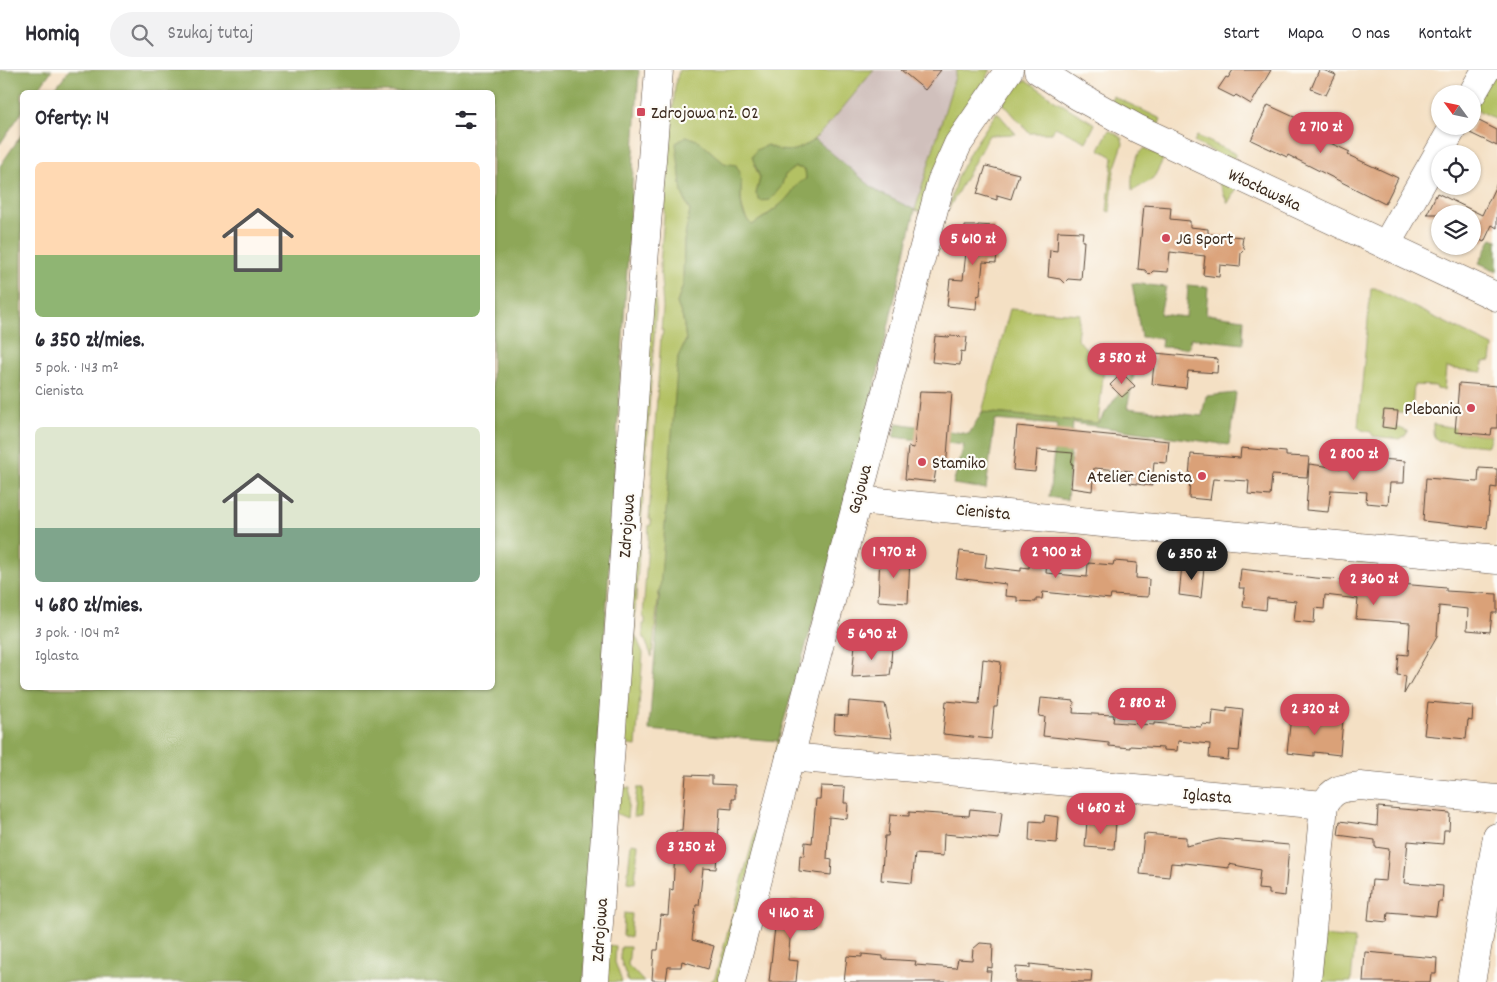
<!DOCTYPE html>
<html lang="pl">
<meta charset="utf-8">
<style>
:root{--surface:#fff;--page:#f2f2f3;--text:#2b2b33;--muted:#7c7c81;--line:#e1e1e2;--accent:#d1495b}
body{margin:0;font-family:Dekko,sans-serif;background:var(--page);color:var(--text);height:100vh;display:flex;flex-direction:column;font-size:19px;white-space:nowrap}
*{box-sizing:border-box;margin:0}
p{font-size:16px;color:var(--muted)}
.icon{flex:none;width:28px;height:28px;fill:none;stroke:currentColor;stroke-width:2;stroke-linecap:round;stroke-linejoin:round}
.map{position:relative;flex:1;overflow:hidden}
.side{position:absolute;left:20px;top:20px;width:475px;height:600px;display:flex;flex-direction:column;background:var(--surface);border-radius:8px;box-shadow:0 1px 4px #0004}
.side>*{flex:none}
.needle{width:32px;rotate:303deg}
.tools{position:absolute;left:1431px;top:15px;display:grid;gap:10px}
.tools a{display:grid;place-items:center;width:50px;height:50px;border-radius:50%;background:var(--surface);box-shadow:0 1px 4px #0004;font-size:25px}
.price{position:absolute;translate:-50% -42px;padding:0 11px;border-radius:18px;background:var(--accent);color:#fff;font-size:16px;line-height:32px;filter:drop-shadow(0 1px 2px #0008)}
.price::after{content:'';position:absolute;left:50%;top:30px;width:15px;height:11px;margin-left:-8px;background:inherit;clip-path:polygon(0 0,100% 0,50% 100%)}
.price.selected{background:#222;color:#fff}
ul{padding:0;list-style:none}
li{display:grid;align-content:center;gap:10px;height:265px;padding:0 15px}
li span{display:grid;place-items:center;height:155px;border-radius:8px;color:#555}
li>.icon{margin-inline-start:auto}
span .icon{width:90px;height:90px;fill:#fffc;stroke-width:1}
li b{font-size:21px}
h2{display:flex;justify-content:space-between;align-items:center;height:60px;padding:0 15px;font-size:21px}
header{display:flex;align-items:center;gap:30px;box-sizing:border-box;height:70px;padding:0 25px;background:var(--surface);border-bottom:1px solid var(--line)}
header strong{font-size:24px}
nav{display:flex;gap:28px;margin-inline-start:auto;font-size:18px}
.search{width:350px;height:45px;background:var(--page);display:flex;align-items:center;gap:12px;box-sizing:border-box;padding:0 18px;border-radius:28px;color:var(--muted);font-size:19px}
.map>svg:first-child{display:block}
</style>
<header>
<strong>Homiq</strong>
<div class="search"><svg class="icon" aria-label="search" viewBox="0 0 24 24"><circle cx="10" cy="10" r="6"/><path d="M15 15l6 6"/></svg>Szukaj tutaj</div>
<nav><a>Start</a><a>Mapa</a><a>O nas</a><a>Kontakt</a></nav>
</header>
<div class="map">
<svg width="1497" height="912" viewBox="0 0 1497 912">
<rect width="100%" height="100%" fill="#fdfcf7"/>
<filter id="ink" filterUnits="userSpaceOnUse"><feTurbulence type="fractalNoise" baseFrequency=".02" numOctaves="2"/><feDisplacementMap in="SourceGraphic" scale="10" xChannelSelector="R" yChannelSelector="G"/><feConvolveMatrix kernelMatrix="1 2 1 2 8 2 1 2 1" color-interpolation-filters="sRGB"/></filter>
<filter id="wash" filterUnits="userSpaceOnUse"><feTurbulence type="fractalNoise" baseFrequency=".0096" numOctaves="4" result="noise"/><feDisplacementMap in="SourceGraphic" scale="20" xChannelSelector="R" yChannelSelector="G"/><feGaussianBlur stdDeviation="1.12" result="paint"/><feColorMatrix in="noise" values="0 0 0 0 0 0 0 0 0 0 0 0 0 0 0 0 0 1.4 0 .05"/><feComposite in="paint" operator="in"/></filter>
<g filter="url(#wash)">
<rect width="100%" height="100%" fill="#f4e0c4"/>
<path fill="#d0c0bc" d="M874 0H957L915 140 878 122 815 69Z"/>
<g fill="#b3c163" stroke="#777640">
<path d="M679 0H874C859 17 818 72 800 79 788 83 778 81 767 75L755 97 760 108 756 124 781 117 785 105 795 97 805 99 806 110C793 116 796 119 787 128 777 139 764 147 752 155 739 143 741 125 741 109L699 71 682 123 690 141 684 171 683 215 677 233 683 249 686 270 678 287 671 432 666 443 663 513 659 521 652 587 643 565V554H645V548L643 547 649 455H651V450L649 449 661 266H662L663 260H661L663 238 660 194 675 17Z"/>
<path d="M957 0H991L986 7 989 10 922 142 915 140Z"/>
<path d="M1497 0V50L1473 38V34Z"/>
<path d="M1027 10 1053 29 1095 54 1086 72 1055 57 1052 63H1029L1003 33C1010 24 1015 12 1027 10Z"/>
<path d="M1113 26 1161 49 1158 56 1110 31Z"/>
<path d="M997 42 1016 64 989 65 948 140 957 107 971 80Z"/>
<path d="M1109 60 1122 68 1123 74 1114 100 1110 142 1107 141 1113 87 1099 79Z"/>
<path d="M1197 66 1236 84 1232 91 1194 72Z"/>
<path d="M1144 78 1164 88 1153 109 1132 121C1131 107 1133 87 1144 78Z"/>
<path d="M1215 105 1238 116 1228 133Z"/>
<path d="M654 201 656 240 635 541V564L643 583 636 676 621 674Z"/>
<path d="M1371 218H1375L1493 276 1491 291 1483 292 1482 302 1446 298 1444 320 1437 319 1436 316 1414 315 1412 341 1410 343H1400L1398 341 1384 340 1382 357 1399 358 1407 361 1406 365 1400 369 1373 366 1371 362 1362 360 1358 357Z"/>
<path d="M1010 239 1080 244 1077 268 1092 286 1105 288 1098 353 982 342Z"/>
<path d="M1433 354 1455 358V362L1491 365 1488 376 1442 372C1432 368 1433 365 1433 354Z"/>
<path d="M1346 488 1404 493 1403 497 1346 491Z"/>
<path d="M778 671H783L720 912H709L715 908 757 756Z"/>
<path d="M618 717 630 718 627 748 615 743Z"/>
<path d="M637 718H643L641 746H633Z"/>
<path d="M631 773 638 774 635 813 627 812Z"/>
<path d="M624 843 632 844 630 868 623 866Z"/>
<path d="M1321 866 1355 869 1351 912H1318Z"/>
<path d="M606 875 616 876 615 892 622 912H603Z"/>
<path d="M621 877H630L628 895 644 912H628L620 888Z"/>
</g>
<g fill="#8ea759" stroke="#64683c">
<path d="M0 0H52L36 22H22V42L0 74Z"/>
<path d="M69 0H639L584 912H0V96L22 64V618H492V22H52Z"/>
<path d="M687 66 699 71 724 93 736 95C748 114 732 138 752 155 765 147 777 139 787 128 796 119 792 116 806 109L805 99 795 97 785 105 781 117 770 130 760 131 756 124 760 108 752 87 756 80 767 75C787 85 798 81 815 69L878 122 915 140 849 428 778 671 649 660 678 287 686 270 683 249 677 233 683 215 684 171 690 141 682 123 676 73Z"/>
<path d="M1492 168 1497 170V201L1479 193Z"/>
<path d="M1132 213 1166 217 1160 244 1186 247 1188 215 1208 217 1206 244 1244 249 1243 274 1191 268 1189 278 1161 277 1162 268 1141 267Z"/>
<path d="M1135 300 1127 338 1202 346 1206 326 1236 323 1229 375 1073 353 1067 430 1049 427 1057 355 995 350 986 419 953 414 964 375 893 367 897 353 969 364 982 342 1098 353Z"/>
</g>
<g id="blocks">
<g fill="#daa178">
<path d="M901 0H941L925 20Z"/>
<path d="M1233 0H1271L1251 34 1236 25 1234 27 1218 19 1226 7 1228 8Z"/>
<path d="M1319 0H1323L1336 5 1326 25 1311 19Z"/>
<path d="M1268 35 1305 52 1304 54 1328 66 1326 71 1350 82 1348 85 1398 108 1385 134 1288 85 1287 87 1251 70Z"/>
<path d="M1477 50 1497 60V76L1470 63Z"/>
<path d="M986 96 1019 104 1011 129 997 125V130L977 124Z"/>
<path d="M1497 113V158L1492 155 1484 172 1472 166V144H1427L1437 123 1482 145Z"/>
<path d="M1144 135 1171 137 1170 149 1190 151V157L1208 159V164L1243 167 1242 174 1245 179 1241 183 1240 197 1220 195 1219 207 1203 205 1205 186 1170 182 1168 202 1153 201 1149 205 1145 200 1138 199Z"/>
<path d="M978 155 995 156 994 170 998 171 996 193 983 192 980 225 977 226 976 239 947 236 950 209 963 210 966 182H963L965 156H978Z"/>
<path d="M1058 161 1083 162 1082 171H1084L1081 210 1068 209 1064 213 1060 209 1048 207 1050 180 1057 181Z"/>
<path d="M935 266 949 267 950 266 967 267 965 282 961 281 960 295 932 292Z"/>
<path d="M1155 283 1218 289 1217 303 1188 301 1186 318 1152 314Z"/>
<path d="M1122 303 1135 316 1122 327 1110 315Z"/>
<path d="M1459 313 1497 316V358H1492L1491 365 1455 362Z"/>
<path d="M920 321 952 322 946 399 936 398 934 412 905 409 908 377 914 378Z"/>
<path d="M1384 340 1398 341 1396 359 1382 357Z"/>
<path d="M1017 356 1169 371 1167 393 1154 392 1152 416 1130 413 1132 401 1094 398 1092 421 1071 418 1073 394H1071L1073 383 1037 380 1035 402 1013 400Z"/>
<path d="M1241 378 1286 382V386L1309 387 1307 407 1272 405 1270 426 1248 424 1249 411 1213 409 1210 430 1189 428 1190 406H1189L1191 384 1240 388Z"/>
<path d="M1357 387 1405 391 1404 413H1390L1388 435 1366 433 1367 422 1331 420 1328 442 1306 440 1309 394 1356 400Z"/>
<path d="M1479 398 1497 399V418L1491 417 1487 458 1423 451 1426 408 1478 412Z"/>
<path d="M960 481 987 484 985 497 1021 501V497L1029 498 1030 486 1047 487 1046 503 1087 507 1088 493 1113 495 1114 491 1137 493 1136 508 1149 509 1148 527 1111 525 1110 529 1043 522 1042 529H1036V532L1017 531V527L1005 526 1006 514 956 508Z"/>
<path d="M880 485 910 487 908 533 878 531Z"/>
<path d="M1182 495 1204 497 1201 528 1179 525Z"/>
<path d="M1241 499 1315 508 1390 513 1446 518V521L1497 524V543H1492L1490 562 1467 560 1468 539 1439 536 1437 566 1404 624 1406 606 1397 605 1399 584 1408 585 1410 553 1356 549 1358 529 1325 525 1324 539 1315 538 1314 553 1294 551 1296 531 1267 528 1266 540 1243 537 1245 518H1239Z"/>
<path d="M855 574 868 575 871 580 883 575 892 578 891 591 892 592 890 605 852 607Z"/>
<path d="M983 589 1001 592 997 637H994L991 669 943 664 946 631 979 634Z"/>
<path d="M1041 628 1074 631 1073 643 1114 645 1113 652 1154 655V653L1201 657 1202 654 1212 655 1213 640 1227 642V637L1243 639 1239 681 1229 680 1228 690 1209 688 1210 674 1178 671 1177 681 1163 680V678L1130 676V678L1109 676V673L1043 666 1045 647 1039 646Z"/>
<path d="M849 631 885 634 892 668 834 663 835 645 848 646Z"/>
<path d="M1428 632 1473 636 1472 651 1468 650 1466 669 1424 665Z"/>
<path d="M1291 646 1317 649V646L1343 649 1340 685 1314 682V686L1287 683Z"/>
<path d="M686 705 712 706V714L735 715V729H732V739L720 738 716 799 703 798 699 835H696L692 870 714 876 708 899 682 891 681 897H668L666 911 652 910 654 880H658L661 845 668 846 670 819 673 820 676 761H682Z"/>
<path d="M821 716 845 717 844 733H848L847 749 829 747 827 789 832 790 831 805 799 801 800 785 804 786 805 772 812 773 816 729H820Z"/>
<path d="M1378 737 1450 743 1449 760H1444L1443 774 1408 771 1404 813 1443 816 1442 832H1438L1436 846 1388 842 1387 852 1368 850 1372 810 1386 811 1389 779 1375 777V770L1338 765 1340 751 1377 756Z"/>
<path d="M970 739 1002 742 999 769 944 764 943 786 915 784 912 813 881 810 885 766H888L890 745 909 746V742L969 746Z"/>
<path d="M1045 745 1059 747 1057 773 1029 771 1030 751 1044 752Z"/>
<path d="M1087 751 1116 752 1114 779 1085 777Z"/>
<path d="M1144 764 1186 767V776L1219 769 1289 775 1285 826 1269 824V820L1258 819 1260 800 1229 794V798L1184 793V794L1171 793 1169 807 1140 804Z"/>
<path d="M791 829 815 831V846L820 847 818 861 791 859 788 890 798 891 796 912H769L775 857 785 858 787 842H790Z"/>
<path d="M980 873 993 874 992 898 987 897 986 901H991L990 912H844L847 886 862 887V884L883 886V889L916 891 915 895 956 898 958 889 972 890 973 879Z"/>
<path d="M1365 882 1437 888 1436 904H1431L1430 912H1363Z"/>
<path d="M1030 894 1092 901 1091 912H1015L1016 897 1030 898Z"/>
</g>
</g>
</g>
<g filter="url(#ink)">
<use href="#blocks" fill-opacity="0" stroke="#574537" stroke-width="1"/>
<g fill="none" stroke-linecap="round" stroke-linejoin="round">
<g stroke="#574537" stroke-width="29">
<g id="minor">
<path d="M1038 0 1078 26 1138 59 1497 227"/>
<path d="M1472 24 1486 0"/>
<path d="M1386 175 1454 56"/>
<path d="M857 430 1497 490"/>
<path d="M790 687 1324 735C1333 718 1342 718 1360 716L1497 729"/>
<path d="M595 912 640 244 659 0"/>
<path d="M731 912 941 112 958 74 1009 0"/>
<path d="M1307 912 1324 735"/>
<path d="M1471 912 1497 767"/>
</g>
</g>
<use href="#minor" stroke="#fff" stroke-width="28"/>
</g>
</g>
<g fill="#d1495b" stroke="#fdfcf7" stroke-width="2">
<rect x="636" y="37" width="10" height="10" rx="2.5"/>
<circle cx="1166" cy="168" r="5"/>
<circle cx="1471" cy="338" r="5"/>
<circle cx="922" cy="392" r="5"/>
<circle cx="1202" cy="406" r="5"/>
</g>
<g text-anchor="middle" stroke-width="4.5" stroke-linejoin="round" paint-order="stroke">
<g font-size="18" fill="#3b2a1e" stroke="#fdfcf7" text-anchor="start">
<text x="651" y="48">Zdrojowa nż. 02</text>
<text x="1176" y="174">JG Sport</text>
<text x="1461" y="344" text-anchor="end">Plebania</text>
<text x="932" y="398">Stamiko</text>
<text x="1192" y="412" text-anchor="end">Atelier Cienista</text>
</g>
<g font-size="18" fill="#3b2a1e" stroke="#fdfcf7">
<text transform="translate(1265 119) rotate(25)" y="6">Włocławska</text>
<text transform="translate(859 419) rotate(-75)" y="6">Gajowa</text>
<text transform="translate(983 441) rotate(5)" y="6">Cienista</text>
<text transform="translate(626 456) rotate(-86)" y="6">Zdrojowa</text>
<text transform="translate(1207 725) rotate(5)" y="6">Iglasta</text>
<text transform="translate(599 860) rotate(-86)" y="6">Zdrojowa</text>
</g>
</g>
</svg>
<div class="tools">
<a><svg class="needle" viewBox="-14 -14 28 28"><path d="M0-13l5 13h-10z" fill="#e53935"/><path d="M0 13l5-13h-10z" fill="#7c7c81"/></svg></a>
<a><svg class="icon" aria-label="locate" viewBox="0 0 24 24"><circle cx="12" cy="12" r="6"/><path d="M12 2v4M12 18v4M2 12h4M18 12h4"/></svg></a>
<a><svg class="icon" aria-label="layers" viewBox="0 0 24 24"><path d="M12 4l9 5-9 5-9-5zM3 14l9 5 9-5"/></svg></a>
</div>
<b class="price" style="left:1321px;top:84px">2 710 zł</b>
<b class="price" style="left:973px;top:196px">5 610 zł</b>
<b class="price" style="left:1122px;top:315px">3 580 zł</b>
<b class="price" style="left:1354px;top:411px">2 800 zł</b>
<b class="price" style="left:894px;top:509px">1 970 zł</b>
<b class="price" style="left:1056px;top:509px">2 900 zł</b>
<b class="price selected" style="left:1192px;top:511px">6 350 zł</b>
<b class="price" style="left:1374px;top:536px">2 360 zł</b>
<b class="price" style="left:872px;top:591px">5 690 zł</b>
<b class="price" style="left:1142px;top:660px">2 880 zł</b>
<b class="price" style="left:1315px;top:666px">2 320 zł</b>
<b class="price" style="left:1101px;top:765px">4 680 zł</b>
<b class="price" style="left:691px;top:804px">3 250 zł</b>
<b class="price" style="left:791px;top:870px">4 160 zł</b>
<section class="side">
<h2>Oferty: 14<svg class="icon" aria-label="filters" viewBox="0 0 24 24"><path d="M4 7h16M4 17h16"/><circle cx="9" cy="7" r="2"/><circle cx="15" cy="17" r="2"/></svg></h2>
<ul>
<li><span style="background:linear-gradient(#ffd9b3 60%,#8fb573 0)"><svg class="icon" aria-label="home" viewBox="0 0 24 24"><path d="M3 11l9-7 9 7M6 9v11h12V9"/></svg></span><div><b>6 350 zł/mies.</b><p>5 pok. · 143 m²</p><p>Cienista</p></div></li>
<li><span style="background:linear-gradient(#dfe7d0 65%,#7fa58c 0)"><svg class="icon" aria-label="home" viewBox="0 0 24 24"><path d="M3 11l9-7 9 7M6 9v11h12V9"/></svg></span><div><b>4 680 zł/mies.</b><p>3 pok. · 104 m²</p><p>Iglasta</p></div></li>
</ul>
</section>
</div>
